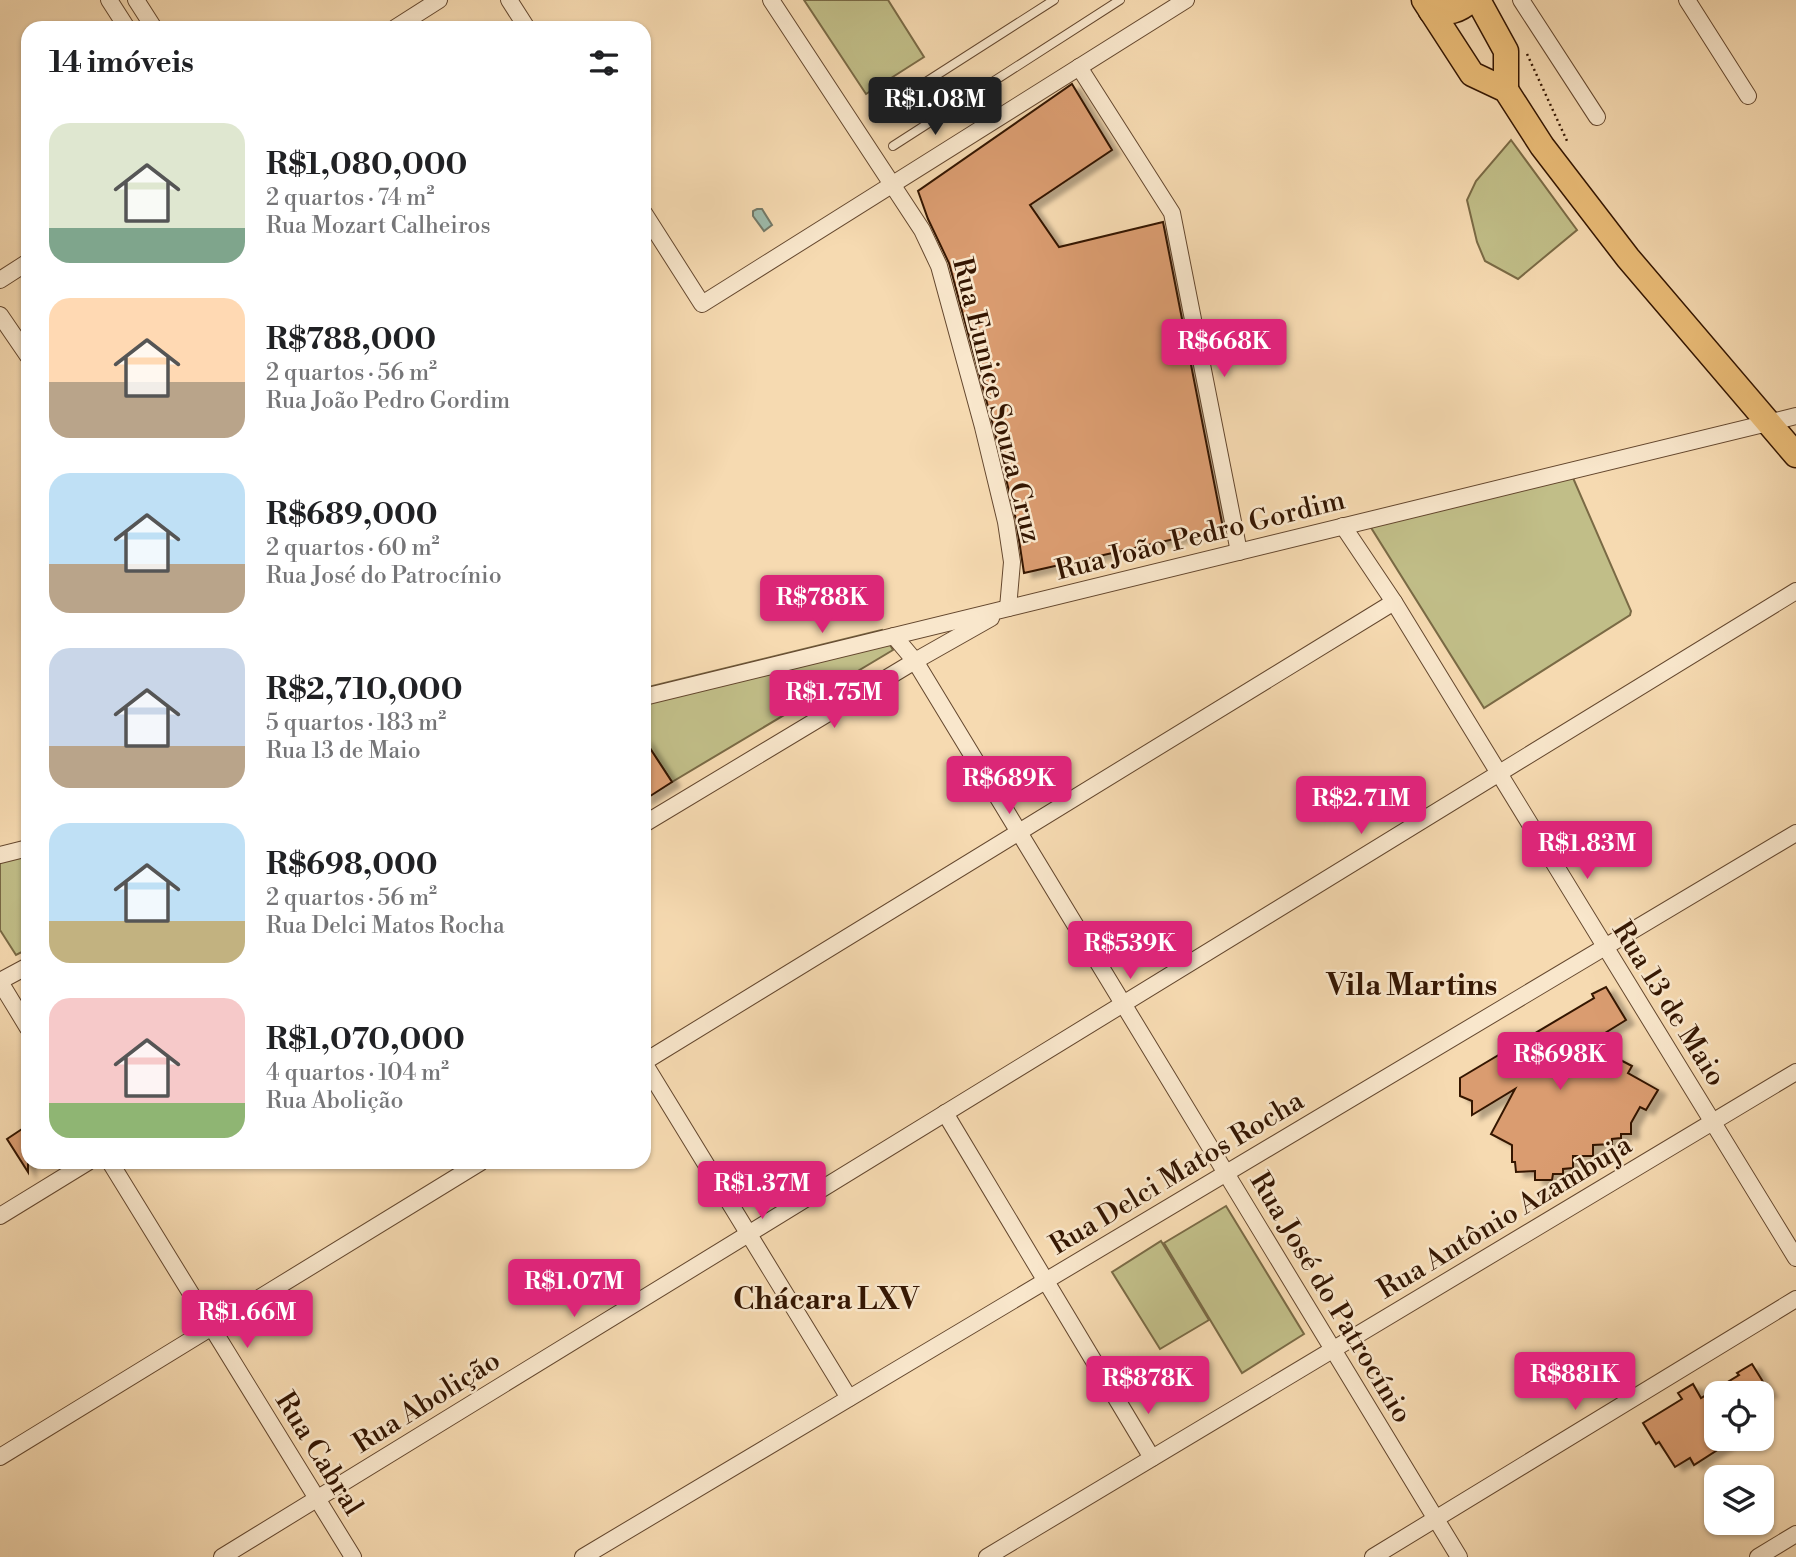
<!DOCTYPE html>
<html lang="pt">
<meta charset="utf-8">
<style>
:root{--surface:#fff;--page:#f2f2f2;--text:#202124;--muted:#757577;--accent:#db2777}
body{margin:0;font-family:"Libre Bodoni",serif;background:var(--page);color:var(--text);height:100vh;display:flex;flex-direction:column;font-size:26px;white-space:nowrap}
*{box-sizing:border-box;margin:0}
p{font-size:23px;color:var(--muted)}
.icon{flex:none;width:38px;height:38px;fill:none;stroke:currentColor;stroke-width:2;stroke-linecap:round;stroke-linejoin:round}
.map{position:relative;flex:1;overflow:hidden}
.sheet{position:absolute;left:21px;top:21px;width:630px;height:1148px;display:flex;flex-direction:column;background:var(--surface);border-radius:21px;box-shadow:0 2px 5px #0004}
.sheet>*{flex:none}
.buttons{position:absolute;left:1704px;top:1381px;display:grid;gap:14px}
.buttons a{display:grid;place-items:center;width:70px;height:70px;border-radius:14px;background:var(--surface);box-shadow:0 2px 5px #0004;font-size:35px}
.price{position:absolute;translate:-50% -60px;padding:0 16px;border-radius:7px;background:var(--accent);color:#fff;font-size:23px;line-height:46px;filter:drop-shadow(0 2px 4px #0008)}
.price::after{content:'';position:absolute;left:50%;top:42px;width:21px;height:16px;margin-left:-10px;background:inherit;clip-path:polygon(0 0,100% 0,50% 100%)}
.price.active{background:#222;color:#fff}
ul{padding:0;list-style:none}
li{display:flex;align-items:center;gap:21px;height:175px;padding:0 28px}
li span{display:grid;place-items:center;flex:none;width:196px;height:140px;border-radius:21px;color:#555}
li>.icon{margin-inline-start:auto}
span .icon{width:84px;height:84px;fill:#fffc;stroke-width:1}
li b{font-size:30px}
h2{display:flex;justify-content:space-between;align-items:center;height:84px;padding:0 28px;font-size:30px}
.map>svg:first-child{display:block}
</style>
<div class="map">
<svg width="1796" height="1557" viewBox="0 0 1796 1557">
<defs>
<filter id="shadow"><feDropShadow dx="8" dy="4.5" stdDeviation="2" flood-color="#0004"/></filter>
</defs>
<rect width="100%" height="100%" fill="#f6dab1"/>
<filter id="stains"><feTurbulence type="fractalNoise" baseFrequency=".00286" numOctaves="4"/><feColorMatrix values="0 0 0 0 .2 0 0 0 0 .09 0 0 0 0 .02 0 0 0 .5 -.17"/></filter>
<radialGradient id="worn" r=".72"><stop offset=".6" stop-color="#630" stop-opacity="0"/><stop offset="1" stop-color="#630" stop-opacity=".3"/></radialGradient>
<g fill="#c1be88" stroke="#7a6a45" stroke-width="2">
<path d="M804 0H888L924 57 866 94Z"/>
<path d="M1511 140 1577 230 1518 279 1485 261 1477 242 1467 200 1476 181Z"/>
<path d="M1570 471 1631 611 1630 615 1484 708 1370 526Z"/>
<path d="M882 630 893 650 672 782 644 739V688Z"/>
<path d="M28 853V949L16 955 0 930V862Z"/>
<path d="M1226 1206 1304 1334 1242 1373 1164 1243Z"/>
<path d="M1161 1241 1209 1320 1160 1349 1112 1272Z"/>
</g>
<path fill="#9dbbac" stroke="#737968" stroke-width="2" d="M757 209H762L772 225 764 231 753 216V211Z"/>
<g fill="#da9c6f" stroke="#341602" stroke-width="2" filter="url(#shadow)">
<path d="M1072 84 1112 150 1030 205 1059 247 1163 222 1223 528 1024 573 1016 520 993 425 949 263 928 219 918 191Z"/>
<path d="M644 739 672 782 644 800Z"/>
<path d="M1606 987 1626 1020 1576 1051 1607 1068 1613 1056 1632 1066 1628 1073 1658 1090 1646 1110 1640 1107 1631 1123V1134H1621V1138L1612 1139V1144L1593 1145V1156H1573V1168L1563 1169V1174H1553L1552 1180H1535V1171L1516 1172 1515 1162H1512V1145L1491 1134 1515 1089 1472 1115V1101L1460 1096V1078L1594 998 1592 994Z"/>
<path d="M28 1125V1172L7 1139Z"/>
<path d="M1752 1364 1770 1393H1717V1438H1736L1694 1465 1690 1458 1675 1467 1659 1442 1656 1444 1643 1423 1682 1399 1678 1393 1693 1384 1701 1398 1739 1375 1737 1373Z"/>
</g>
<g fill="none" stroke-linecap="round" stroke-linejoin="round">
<g stroke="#64472e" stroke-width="10">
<g id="lane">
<path d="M879 112 1054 0"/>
<path d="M893 146 1120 0"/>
</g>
</g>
<g stroke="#64472e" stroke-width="18">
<g id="street">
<path d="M109 0 127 28"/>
<path d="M136 0 154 28"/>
<path d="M509 0 527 28"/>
<path d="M771 0 922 230 939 266 983 427 1006 522 1012 562 1008 608"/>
<path d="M1521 0 1597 117"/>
<path d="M1687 0 1748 96"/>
<path d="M395 28 439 0"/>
<path d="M1079 67 1172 213 1239 552"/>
<path d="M644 213 702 304 1186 0"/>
<path d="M0 280 28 262"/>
<path d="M0 315 28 356"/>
<path d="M1343 526 1394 602 1796 1258"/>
<path d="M894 636 915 661 1459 1557"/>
<path d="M644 697 1796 416"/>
<path d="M644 824 915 661 991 618"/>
<path d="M0 855 28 848"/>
<path d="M0 981 28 966"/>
<path d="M0 982 28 1028"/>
<path d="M644 1062 1394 602"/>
<path d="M644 1063 849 1398"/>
<path d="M945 1113 1152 1458"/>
<path d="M110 1162 353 1557"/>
<path d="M0 1216 88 1162"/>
<path d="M0 1457 481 1162"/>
<path d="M222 1557 1796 591"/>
<path d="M583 1557 1796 833"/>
<path d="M987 1557 1796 1072"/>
<path d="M1373 1557 1796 1299"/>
<path d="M1758 1557 1796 1534"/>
</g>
</g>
<g stroke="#341602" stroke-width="27">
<g id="primary">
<path d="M1424 0 1472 74 1506 90 1542 146 1628 258 1796 455"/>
<path d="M1478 0 1506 51V90"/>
<path d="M1431 11C1449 13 1458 12 1471 0"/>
</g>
</g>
<path stroke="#341602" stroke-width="2.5" stroke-dasharray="2 3.5" stroke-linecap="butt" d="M1527 54 1568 143"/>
<use href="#lane" stroke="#f9e7cc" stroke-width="8"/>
<use href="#street" stroke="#f9e7cc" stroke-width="16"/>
<use href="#primary" stroke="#ebbd78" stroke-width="24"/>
</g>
<g text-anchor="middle" stroke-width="5" stroke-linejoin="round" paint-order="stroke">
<g font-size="28" fill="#341602" stroke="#f9e7cc">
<text transform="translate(998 400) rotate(76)" y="10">Rua Eunice Souza Cruz</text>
<text transform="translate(1200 534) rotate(-14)" y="10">Rua João Pedro Gordim</text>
<text transform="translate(1670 1003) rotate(58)" y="10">Rua 13 de Maio</text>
<text transform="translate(1176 1172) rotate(-31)" y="10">Rua Delci Matos Rocha</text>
<text transform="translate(1504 1216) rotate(-31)" y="10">Rua Antônio Azambuja</text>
<text transform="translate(1332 1297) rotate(59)" y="10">Rua José do Patrocínio</text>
<text transform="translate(426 1401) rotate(-32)" y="10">Rua Abolição</text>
<text transform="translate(320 1453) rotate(58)" y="10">Rua Cabral</text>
</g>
<g font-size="30" font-weight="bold" fill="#341602" stroke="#f9e7cc">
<text x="1412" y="995">Vila Martins</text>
<text x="826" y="1309">Chácara LXV</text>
</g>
</g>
<rect width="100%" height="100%" filter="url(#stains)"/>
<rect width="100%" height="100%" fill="url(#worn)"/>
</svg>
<div class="buttons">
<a><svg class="icon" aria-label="locate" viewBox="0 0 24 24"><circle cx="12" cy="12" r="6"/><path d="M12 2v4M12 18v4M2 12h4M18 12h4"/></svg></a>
<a><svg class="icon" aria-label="layers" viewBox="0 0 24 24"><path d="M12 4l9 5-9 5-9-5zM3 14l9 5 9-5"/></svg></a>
</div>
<b class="price active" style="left:935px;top:137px">R$1.08M</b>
<b class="price" style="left:1224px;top:379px">R$668K</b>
<b class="price" style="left:822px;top:635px">R$788K</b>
<b class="price" style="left:834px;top:730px">R$1.75M</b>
<b class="price" style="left:1009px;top:816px">R$689K</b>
<b class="price" style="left:1361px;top:836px">R$2.71M</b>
<b class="price" style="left:1587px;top:881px">R$1.83M</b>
<b class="price" style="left:1130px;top:981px">R$539K</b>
<b class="price" style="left:1560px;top:1092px">R$698K</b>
<b class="price" style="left:762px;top:1221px">R$1.37M</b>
<b class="price" style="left:574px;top:1319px">R$1.07M</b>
<b class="price" style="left:247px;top:1350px">R$1.66M</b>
<b class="price" style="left:1575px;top:1412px">R$881K</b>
<b class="price" style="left:1148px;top:1416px">R$878K</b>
<section class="sheet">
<h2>14 imóveis<svg class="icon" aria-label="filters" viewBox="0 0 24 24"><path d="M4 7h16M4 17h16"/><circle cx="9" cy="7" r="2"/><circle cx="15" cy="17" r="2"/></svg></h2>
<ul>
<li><span style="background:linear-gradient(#dfe7d0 75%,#7fa58c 0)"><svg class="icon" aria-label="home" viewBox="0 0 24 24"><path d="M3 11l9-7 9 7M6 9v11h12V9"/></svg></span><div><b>R$1,080,000</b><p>2 quartos · 74 m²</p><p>Rua Mozart Calheiros</p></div></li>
<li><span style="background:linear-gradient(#ffd9b3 60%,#b9a48a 0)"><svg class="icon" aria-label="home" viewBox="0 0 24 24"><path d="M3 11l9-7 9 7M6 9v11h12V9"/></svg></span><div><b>R$788,000</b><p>2 quartos · 56 m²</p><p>Rua João Pedro Gordim</p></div></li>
<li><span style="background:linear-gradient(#bfe0f5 65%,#b9a48a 0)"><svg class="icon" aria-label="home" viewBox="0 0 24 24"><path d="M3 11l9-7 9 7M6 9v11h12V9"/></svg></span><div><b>R$689,000</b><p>2 quartos · 60 m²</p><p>Rua José do Patrocínio</p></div></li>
<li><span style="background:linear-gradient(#c9d6e8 70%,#b9a48a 0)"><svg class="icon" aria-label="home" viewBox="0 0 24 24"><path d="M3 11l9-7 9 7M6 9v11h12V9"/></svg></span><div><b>R$2,710,000</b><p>5 quartos · 183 m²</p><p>Rua 13 de Maio</p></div></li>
<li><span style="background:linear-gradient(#bfe0f5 70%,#c2b280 0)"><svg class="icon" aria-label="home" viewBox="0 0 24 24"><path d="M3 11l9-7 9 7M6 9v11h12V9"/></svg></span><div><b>R$698,000</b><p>2 quartos · 56 m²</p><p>Rua Delci Matos Rocha</p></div></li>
<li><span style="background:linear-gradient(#f6c9c9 75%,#8fb573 0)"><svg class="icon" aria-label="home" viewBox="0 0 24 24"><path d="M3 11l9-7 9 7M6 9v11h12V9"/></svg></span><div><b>R$1,070,000</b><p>4 quartos · 104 m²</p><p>Rua Abolição</p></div></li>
</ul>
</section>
</div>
